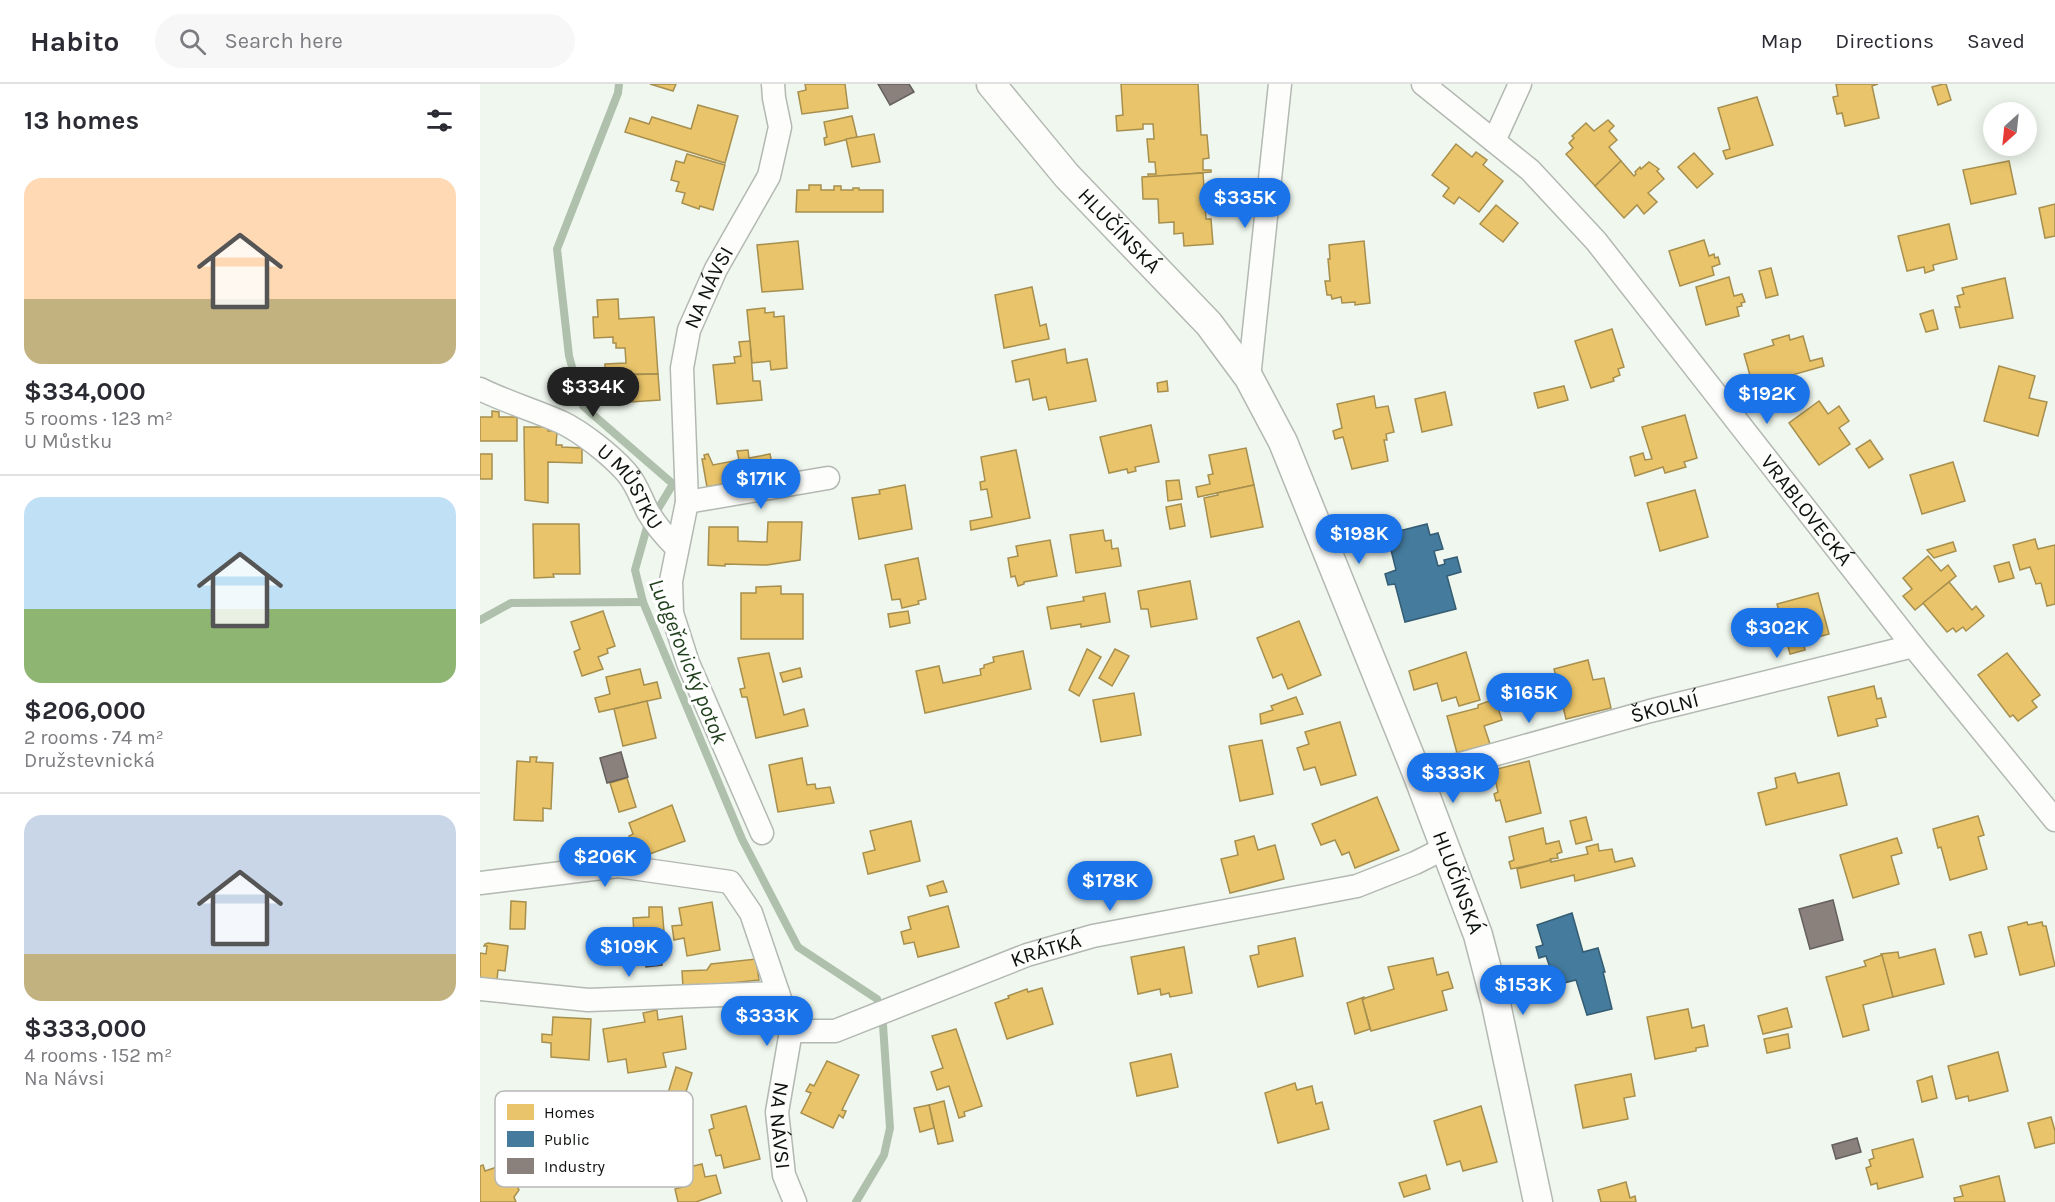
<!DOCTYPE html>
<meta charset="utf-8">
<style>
:root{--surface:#fff;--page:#f7f7f7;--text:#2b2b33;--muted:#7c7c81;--line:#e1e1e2;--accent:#1a73e8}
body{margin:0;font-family:Karla,sans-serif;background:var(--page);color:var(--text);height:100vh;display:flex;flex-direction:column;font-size:22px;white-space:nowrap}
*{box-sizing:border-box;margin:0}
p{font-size:20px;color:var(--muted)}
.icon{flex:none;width:33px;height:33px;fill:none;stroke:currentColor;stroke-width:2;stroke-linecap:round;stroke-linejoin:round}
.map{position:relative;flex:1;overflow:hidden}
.drawer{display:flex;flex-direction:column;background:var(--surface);width:480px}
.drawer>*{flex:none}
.needle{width:39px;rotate:207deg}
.tools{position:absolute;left:1503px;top:18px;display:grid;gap:12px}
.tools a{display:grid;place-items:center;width:54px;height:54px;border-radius:50%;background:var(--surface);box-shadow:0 3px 15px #0003;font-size:30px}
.price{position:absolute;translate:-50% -51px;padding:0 14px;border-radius:21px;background:var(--accent);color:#fff;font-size:20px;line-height:39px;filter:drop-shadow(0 2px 3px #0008)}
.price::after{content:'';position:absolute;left:50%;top:36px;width:18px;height:14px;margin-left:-9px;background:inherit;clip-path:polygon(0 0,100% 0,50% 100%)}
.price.on{background:#222;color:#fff}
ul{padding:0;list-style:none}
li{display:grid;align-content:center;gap:12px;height:318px;padding:0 24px}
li+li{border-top:2px solid var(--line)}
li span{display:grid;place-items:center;height:186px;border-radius:18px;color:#555}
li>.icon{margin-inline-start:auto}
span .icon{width:108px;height:108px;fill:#fffc;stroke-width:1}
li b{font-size:26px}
h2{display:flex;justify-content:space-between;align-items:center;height:72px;padding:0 24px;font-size:26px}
header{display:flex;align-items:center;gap:36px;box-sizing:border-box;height:84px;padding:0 30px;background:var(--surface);border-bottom:2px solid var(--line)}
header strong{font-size:28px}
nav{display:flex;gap:33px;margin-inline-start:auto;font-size:21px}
.search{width:420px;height:54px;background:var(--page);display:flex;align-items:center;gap:15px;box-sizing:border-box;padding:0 21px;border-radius:33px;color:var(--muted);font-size:22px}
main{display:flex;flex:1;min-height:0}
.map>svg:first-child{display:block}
</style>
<header>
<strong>Habito</strong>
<div class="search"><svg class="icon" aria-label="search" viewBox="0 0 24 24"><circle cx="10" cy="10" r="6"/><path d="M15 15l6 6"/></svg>Search here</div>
<nav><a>Map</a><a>Directions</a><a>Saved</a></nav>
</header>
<main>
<section class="drawer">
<h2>13 homes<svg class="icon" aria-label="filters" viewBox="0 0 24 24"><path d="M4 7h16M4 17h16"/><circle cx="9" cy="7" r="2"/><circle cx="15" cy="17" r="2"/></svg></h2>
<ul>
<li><span style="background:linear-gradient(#ffd9b3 65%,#c2b280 0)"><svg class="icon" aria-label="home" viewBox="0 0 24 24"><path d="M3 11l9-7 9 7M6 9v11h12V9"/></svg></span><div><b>$334,000</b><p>5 rooms · 123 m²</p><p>U Můstku</p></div></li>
<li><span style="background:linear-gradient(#bfe0f5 60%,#8fb573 0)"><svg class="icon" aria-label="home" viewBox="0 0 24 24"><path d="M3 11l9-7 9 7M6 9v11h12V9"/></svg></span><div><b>$206,000</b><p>2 rooms · 74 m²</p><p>Družstevnická</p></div></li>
<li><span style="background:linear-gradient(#c9d6e8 75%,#c2b280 0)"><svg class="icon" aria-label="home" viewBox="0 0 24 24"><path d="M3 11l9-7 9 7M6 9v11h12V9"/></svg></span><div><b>$333,000</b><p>4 rooms · 152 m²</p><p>Na Návsi</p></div></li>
</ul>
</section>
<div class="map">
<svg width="1575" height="1118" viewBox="0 0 1575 1118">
<rect width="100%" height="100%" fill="#eff7ee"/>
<g fill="#e9c46a" stroke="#a78f4e" stroke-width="1.5">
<path d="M170 0H196L193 7Z"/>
<path d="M325 0H365L368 24 322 30 318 8 326 6Z"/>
<path d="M641 0H718L721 51H727L729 74 723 75V86H731V88L669 93 668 90H676L675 78H669L667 55H674L673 40H663V45L637 47 636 32 643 31Z"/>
<path d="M1356 0H1398L1392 2 1399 34 1365 42 1362 29 1357 30 1353 13 1358 12Z"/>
<path d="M1463 0H1466L1471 16 1458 21 1452 3Z"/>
<path d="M1277 13 1293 61 1246 75 1243 67 1250 65 1238 24Z"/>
<path d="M218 21 258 32 245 79 145 48 150 34 169 40 172 33 211 45Z"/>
<path d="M372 32 377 53 345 61 344 54 347 53 344 38Z"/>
<path d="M1128 36 1134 42 1129 47 1137 56 1129 63 1141 77 1115 102 1086 70 1093 64 1089 59 1094 54 1092 52 1106 39 1114 47Z"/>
<path d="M394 50 400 78 372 83 366 55Z"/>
<path d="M976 60 992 73 996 68 1007 76 1003 81 1023 97 999 128 979 113 974 120 963 112 969 104 952 91Z"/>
<path d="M1214 69 1233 90 1217 104 1198 83Z"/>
<path d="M207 70 245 81 233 126 220 122 219 125 202 119 205 109 196 107 199 98 191 96 196 77 204 79Z"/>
<path d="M1141 77 1154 92 1156 90 1155 88 1160 83 1161 85 1169 78 1179 85 1177 87 1184 95 1168 109 1177 118 1164 130 1157 121 1144 134 1115 102Z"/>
<path d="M1529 77 1536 110 1491 120 1483 86Z"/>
<path d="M723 89 726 135H731L733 160 704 162 703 149 694 150V138L679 139 678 115H663L662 93Z"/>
<path d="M329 101H341V106H354V102H361V106H373V104H379V106H403V128H316L317 106H329Z"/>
<path d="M1575 120V152L1565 154 1559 124Z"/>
<path d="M1016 121 1038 139 1023 158 1000 140Z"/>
<path d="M1469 140 1477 175 1453 181 1454 186 1445 189 1444 183 1427 187 1418 152Z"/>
<path d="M1224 156 1229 172 1234 170 1235 174 1238 173 1240 180 1232 183 1234 191 1200 202 1189 167Z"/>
<path d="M318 157 323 205 282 208 277 161Z"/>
<path d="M884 157 890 219 875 221V218L862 219 861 213 852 215 851 211H847L845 197H850L848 175H850L849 161Z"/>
<path d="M1291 184 1298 211 1286 214 1279 187Z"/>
<path d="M1249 193 1254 212 1262 210 1265 218 1261 219 1262 222 1257 223 1259 232 1226 241 1216 203Z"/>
<path d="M1525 194 1533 234 1480 244 1475 223H1480L1477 212 1484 210 1482 204Z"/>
<path d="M552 203 560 242 566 240 569 255 524 264 515 211Z"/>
<path d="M138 215 139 235 174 233 178 290H125V280L146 279 145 264H136V259H133V253L114 254 113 233H118L117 216Z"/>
<path d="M285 224V229L294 228V233L304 232 307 284 291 286 290 277 272 279 267 226Z"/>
<path d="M1453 226 1458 245 1446 248 1440 230Z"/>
<path d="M1132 245 1144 283 1138 285 1140 291 1133 294 1134 297 1111 304 1095 257Z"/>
<path d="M1309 251 1310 256 1323 252 1330 277 1342 274 1344 282 1273 302 1264 270 1294 261 1292 256Z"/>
<path d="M270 257 273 297H280L282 316 237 320 233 281 255 279 254 273 261 272 259 258Z"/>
<path d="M585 265 587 279 607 275 616 317 569 326 566 313 553 316 549 295 536 298 532 277Z"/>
<path d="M1519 282 1555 292 1549 314 1567 318 1558 352 1504 337Z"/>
<path d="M178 290 180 316 135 319 133 299H137V291Z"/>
<path d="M687 297 688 307 678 308 677 299Z"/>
<path d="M1084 302 1088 316 1058 324 1054 309Z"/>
<path d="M965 308 972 341 942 348 935 315Z"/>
<path d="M894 312 896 324 908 322 914 348 906 350 907 356H904L908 377 872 385 863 353 855 355 853 347 862 344 857 320Z"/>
<path d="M1339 317 1348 330 1359 322 1369 337 1359 344 1370 360 1339 381 1309 339Z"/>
<path d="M12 327 19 328V333H37V357H0V333H12Z"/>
<path d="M1205 331 1217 374 1204 378 1206 383 1185 389 1183 383 1155 392 1150 373 1163 369 1165 376 1172 375 1162 343Z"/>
<path d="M671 341 679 378 655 383 656 387 648 389 647 385 629 389 620 353Z"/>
<path d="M44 343H68V347H77L76 361H82V363L102 364V379L68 378V419L45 416Z"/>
<path d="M1390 356 1403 375 1389 384 1376 365Z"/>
<path d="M766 364 774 401 718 413 716 403 730 400 728 391 733 390 729 371Z"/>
<path d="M268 366 269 374 290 370 294 390 227 403 222 375H225L224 371 228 370 233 381 259 376 257 367Z"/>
<path d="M536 366 550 434 491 446 490 437 512 433 507 405 501 406 500 398 505 397 501 373Z"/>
<rect x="0" y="370" width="12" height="25"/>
<path d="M1473 378 1485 417 1442 430 1430 391Z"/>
<path d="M699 396 702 415 688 417 686 397Z"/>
<path d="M425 401 432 445 379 455 372 414 400 410 399 406Z"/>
<path d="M774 401 783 443 731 453 724 414 738 411 737 409Z"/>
<path d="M1215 406 1228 453 1180 467 1167 419Z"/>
<path d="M701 420 705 442 690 445 686 423Z"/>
<path d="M288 438H322L320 476 287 481 245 480V482L228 481 229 443H258V457L287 458Z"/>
<path d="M53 440H99L100 490H73L74 493 54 494Z"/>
<path d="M623 446 625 457 631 456 632 465 638 464 641 482 596 489 590 451Z"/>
<path d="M1555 455 1558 465 1575 461V520L1567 522 1561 499 1556 500 1550 483 1540 486 1533 461Z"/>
<path d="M570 456 577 492 544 498V500L538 502 535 492 531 493 528 474 538 472 536 462Z"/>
<path d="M1473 458 1476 467 1454 474 1447 466Z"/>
<path d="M1448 472 1461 487 1468 481 1476 492 1435 526 1423 512 1432 505 1423 494Z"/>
<path d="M438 474 446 515 438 517 439 520 422 524 420 515 412 516 405 481Z"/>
<path d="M1529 478 1534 494 1519 498 1514 482Z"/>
<path d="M710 497 717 535 671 543 668 525H661L658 507Z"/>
<path d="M1469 498 1492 526 1496 522 1504 532 1486 547 1483 543 1476 548 1473 544 1467 548 1443 519Z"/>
<path d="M301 502V510H323V555H261V509H276V503Z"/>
<path d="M625 509 630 538 601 543V540L571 545 567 523 604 517 603 513Z"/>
<path d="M1338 509 1349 550 1323 557 1325 566 1310 570 1297 520Z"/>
<path d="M123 527 135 562 127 565 128 569 118 573 123 585 102 592 94 568 100 565 91 538Z"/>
<path d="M428 527 430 539 410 543 408 530Z"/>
<path d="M819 537 841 591 808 605 802 590 793 594 777 554Z"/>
<path d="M607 565 621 573 599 612 589 606Z"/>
<path d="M635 565 649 572 632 602 619 594Z"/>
<path d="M543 567 551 605 445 629 436 587 459 582 463 599 501 591 500 585 504 584V581L514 578 513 573Z"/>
<path d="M986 568 1000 616 979 622 976 613 962 617 957 599 934 606 929 587Z"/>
<path d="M289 569 304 631 324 625 328 642 276 654 267 613H262L260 605 265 604 258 574Z"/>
<path d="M1527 569 1560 611 1552 617 1557 623 1538 637 1533 631 1530 633 1498 591Z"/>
<path d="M1108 576 1113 596 1124 594 1131 624 1086 635 1082 618 1076 620 1072 608 1079 606 1074 585Z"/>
<path d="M320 584 322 593 303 598 300 589Z"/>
<path d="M160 585 164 601 177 598 181 614 119 628 115 614 130 610 126 593Z"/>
<path d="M1394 602 1397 615 1401 614 1406 633 1396 635 1398 642 1358 652 1348 613Z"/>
<path d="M654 609 661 651 621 658 613 616Z"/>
<path d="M816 613 823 630 781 640 780 630 793 626 791 622Z"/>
<path d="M1015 615 1022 636 1004 642 1010 660 977 669 967 632 998 624V621Z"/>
<path d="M167 617 176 654 143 662 134 625Z"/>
<path d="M860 638 876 691 841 701 835 683 824 686 817 664 829 660 825 648Z"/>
<path d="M782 656 793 710 760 717 749 662Z"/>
<path d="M50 673H57L56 678 73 679 71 725 63 724V737L34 736 37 677 50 678Z"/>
<path d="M322 674 327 701 335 700 336 705 350 703 354 719 298 728 289 681Z"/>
<path d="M1049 677 1061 729 1026 738 1020 716 1016 717 1014 710 1018 708 1013 686Z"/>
<path d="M1315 689 1318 699 1359 689 1367 721 1286 741 1278 709 1297 704 1295 694Z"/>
<path d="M147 694 156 723 139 728 130 699Z"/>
<path d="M897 713 919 766 875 784 869 768 862 771 855 756 841 761 832 740Z"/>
<path d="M192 721 205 757 167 771 164 762 154 766 149 752 153 750 149 739Z"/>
<path d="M1498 732 1504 751 1498 753 1507 785 1470 796 1461 763 1458 764 1453 745Z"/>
<path d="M1106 733 1112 756 1096 760 1090 737Z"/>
<path d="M431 737 440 777 388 790 383 769 395 766 390 747Z"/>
<path d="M1063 744 1066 760 1079 757 1082 768 1077 770 1078 774 1070 775V777L1031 785 1029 778 1034 776 1029 753Z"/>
<path d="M774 752 778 766 795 761 804 795 750 809 741 775 758 771 755 757Z"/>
<path d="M1417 754 1422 769 1411 772 1419 800 1373 814 1360 771Z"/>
<path d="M1118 760 1119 767 1132 765 1135 778 1152 774 1155 782 1095 797 1094 791 1041 804 1037 785 1071 776V778L1108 770 1106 763Z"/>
<path d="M463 797 467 808 450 812 447 802Z"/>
<path d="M31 817 46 818 45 845H30Z"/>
<path d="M232 818 240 866 207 872 204 854 194 856 192 842 202 841 199 824Z"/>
<path d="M468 822 479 863 438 873 434 858 424 860 421 848 431 845 428 833Z"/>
<path d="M169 823H182L184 848 154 850 153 834 169 833Z"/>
<path d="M1547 838 1548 841 1562 838 1563 842H1566L1575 882 1540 891 1528 843Z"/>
<path d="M1501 848 1507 870 1495 873 1489 851Z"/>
<path d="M815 854 823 892 778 903 770 872 779 870 778 862Z"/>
<path d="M163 856 165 873 136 875 134 858Z"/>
<path d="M8 859 28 862 25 887 18 886 17 896 0 894V869L6 870 7 862H4L5 860Z"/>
<path d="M704 863 712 909 690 913 689 909 681 911 680 905 658 910 651 873Z"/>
<path d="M1455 865 1464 900 1413 913 1401 870 1418 868 1419 874Z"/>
<path d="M1402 871 1413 913 1383 921 1389 946 1363 953 1346 893 1386 882 1384 877Z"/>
<path d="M953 874 957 891 968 888 973 904 962 907 967 926 891 947 882 915 914 905 908 883Z"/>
<path d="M276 875 279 896 203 904 202 887 227 886 231 880Z"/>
<path d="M562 904 573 940 527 955 515 919 529 914 528 912 547 905 548 908Z"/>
<path d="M884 913V915H882L890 945 875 950 867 919Z"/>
<path d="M1307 924 1312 943 1283 950 1278 932Z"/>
<path d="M1208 925 1212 944 1224 941 1228 962 1216 964V967L1175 975 1167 933Z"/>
<path d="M177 926 178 936 202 932 206 965 183 969 186 983 148 989 146 975 128 978 123 945 165 938 163 929Z"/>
<path d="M73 933 111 935 109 976 71 973V959L62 958V950L72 951Z"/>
<path d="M476 945 502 1022 484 1028 485 1032 479 1034 469 1002 457 1006 451 988 463 984 452 952Z"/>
<path d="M1308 950 1310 964 1287 969 1284 955Z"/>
<path d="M1518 968 1528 1007 1489 1017 1488 1012 1476 1015 1468 982Z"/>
<path d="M691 970 698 1003 657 1012 650 979Z"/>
<path d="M347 977 379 991 362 1026 366 1027 363 1034 359 1031 353 1044 321 1029 331 1009 326 1007 330 1000 334 1002Z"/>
<path d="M196 983 212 989 204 1014 188 1009Z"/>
<path d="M1151 990 1155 1012 1144 1014 1148 1035 1103 1044 1095 1001Z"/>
<path d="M1452 992 1457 1014 1442 1018 1437 997Z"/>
<path d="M815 999 817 1006 832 1002 836 1020 842 1018 849 1045 798 1059 785 1009Z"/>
<path d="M464 1017 473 1057 458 1060 449 1021Z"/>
<path d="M449 1021 454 1044 440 1048 434 1024Z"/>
<path d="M266 1022 280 1075 244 1084 241 1071 236 1072 229 1046 234 1044 231 1031Z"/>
<path d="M1001 1022 1017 1078 983 1087 980 1077 967 1081 954 1037Z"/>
<path d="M1571 1033 1575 1047V1059L1555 1064 1548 1039Z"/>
<path d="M1433 1055 1443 1093 1398 1105 1397 1099 1391 1101 1386 1084 1391 1082 1389 1076 1394 1074 1392 1066Z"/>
<path d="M222 1080 225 1093 236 1091 241 1109 216 1118H198L195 1105 206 1102 201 1085Z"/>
<path d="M3 1081 5 1087 23 1081 28 1095 35 1097 39 1106 34 1113 36 1118H0V1082Z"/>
<path d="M946 1091 950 1105 924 1113 919 1099Z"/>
<path d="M1519 1092 1525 1118H1475L1474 1114 1483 1112 1480 1102Z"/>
<path d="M1146 1098 1150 1114 1155 1112 1156 1118H1121L1118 1106Z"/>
</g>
<g fill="#457b9d" stroke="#345c72" stroke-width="1.5">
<path d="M947 440 950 451 958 449 963 465 954 467 958 482 965 480 964 476 977 473 981 488 967 492 976 525 925 538 915 500 908 501 905 490 916 486 907 450Z"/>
<path d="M1092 829 1103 868 1118 864 1125 888H1123L1132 925 1107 931 1096 896 1076 901 1066 872 1059 874 1056 863 1063 861 1057 841Z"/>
</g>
<g fill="#8a817c" stroke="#65605b" stroke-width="1.5">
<path d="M398 0H429L434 8 410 21Z"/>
<path d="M141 668 148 693 127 699 120 674Z"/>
<path d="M1353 816 1363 856 1330 865 1319 825Z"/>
<path d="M178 855 182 881 166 883 163 856Z"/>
<path d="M1377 1054 1381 1068 1356 1075 1352 1061Z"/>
</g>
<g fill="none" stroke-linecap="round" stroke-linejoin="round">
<g stroke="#afc0ac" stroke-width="8">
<path d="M139 0 138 9 77 165 89 272 103 322 193 400 167 443 155 486 163 518 262 755 318 863 397 915"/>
<path d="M0 536 31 519 163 518"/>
<path d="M376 1118 404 1071 410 1044 403 941"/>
</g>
<g stroke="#b3b9b2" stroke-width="25">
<g id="minor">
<path id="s1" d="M943 0 1050 86 1116 157 1433 562 1575 736"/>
<path d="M1014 57 1040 0"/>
<path d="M769 294 800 0"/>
<path id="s2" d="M0 305C26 318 54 326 81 338 102 348 131 371 146 388 157 400 161 415 168 428 176 442 186 453 197 464"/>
<path d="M207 418 348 394"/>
<path id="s3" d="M938 692 1170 627 1433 562"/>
<path id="s4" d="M282 749 208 579 192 529 191 497 207 418 202 284 209 246 236 185 289 92 300 43 294 14 293 0"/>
<path id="s5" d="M0 799 138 782 250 798 271 829 311 947 297 1028 304 1091 315 1118"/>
<path d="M0 905 108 916 298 909"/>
<path id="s6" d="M311 947H355L547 871 613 852 877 802 935 779 965 764"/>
</g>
</g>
<g stroke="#b3b9b2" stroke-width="31">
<g id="tertiary">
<path id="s7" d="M511 0 587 92 729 240 769 294 803 358 938 692 998 851 1016 920 1058 1118"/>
</g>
</g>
<use href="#minor" stroke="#fdfefc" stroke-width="22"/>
<use href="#tertiary" stroke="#fdfefc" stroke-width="28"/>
</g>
<g text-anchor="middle" stroke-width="6" stroke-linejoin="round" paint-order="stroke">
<g font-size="21" fill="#0e120d" stroke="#fff">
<text dy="7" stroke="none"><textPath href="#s7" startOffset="195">HLUČÍNSKÁ</textPath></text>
<text dy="7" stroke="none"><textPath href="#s4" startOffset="570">NA NÁVSI</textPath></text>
<text dy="7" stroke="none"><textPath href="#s2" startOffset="184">U MŮSTKU</textPath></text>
<text dy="7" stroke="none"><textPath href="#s1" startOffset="576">VRABLOVECKÁ</textPath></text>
<text dy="7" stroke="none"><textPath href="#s3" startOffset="256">ŠKOLNÍ</textPath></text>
<text dy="7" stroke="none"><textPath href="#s7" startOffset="938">HLUČÍNSKÁ</textPath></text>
<text dy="7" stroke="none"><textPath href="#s6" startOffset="270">KRÁTKÁ</textPath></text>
<text dy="7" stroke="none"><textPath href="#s5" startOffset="510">NA NÁVSI</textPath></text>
</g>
<g font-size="22" font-style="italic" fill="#1e3e1a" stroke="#fff">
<text transform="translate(209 577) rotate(68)" y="8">Ludgeřovický potok</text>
</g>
</g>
<rect x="15" y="1007" width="198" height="96" rx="9" fill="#fff" stroke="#b7b8b6" stroke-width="1.5"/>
<rect x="27" y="1020" width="27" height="16" fill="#e9c46a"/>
<rect x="27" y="1047" width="27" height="16" fill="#457b9d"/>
<rect x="27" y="1074" width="27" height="16" fill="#8a817c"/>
<g font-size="16" fill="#0e120d">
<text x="64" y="1034">Homes</text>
<text x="64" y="1061">Public</text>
<text x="64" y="1088">Industry</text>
</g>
</svg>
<div class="tools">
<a><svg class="needle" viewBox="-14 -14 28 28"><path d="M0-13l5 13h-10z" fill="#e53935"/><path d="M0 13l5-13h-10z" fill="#7c7c81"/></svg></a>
</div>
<b class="price" style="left:765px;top:145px">$335K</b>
<b class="price on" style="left:113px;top:334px">$334K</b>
<b class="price" style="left:1287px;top:341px">$192K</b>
<b class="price" style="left:281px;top:426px">$171K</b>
<b class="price" style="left:879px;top:481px">$198K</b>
<b class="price" style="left:1297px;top:575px">$302K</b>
<b class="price" style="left:1049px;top:640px">$165K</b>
<b class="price" style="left:973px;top:720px">$333K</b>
<b class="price" style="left:125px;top:804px">$206K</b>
<b class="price" style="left:630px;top:828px">$178K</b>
<b class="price" style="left:149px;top:894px">$109K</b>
<b class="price" style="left:1043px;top:932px">$153K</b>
<b class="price" style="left:287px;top:963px">$333K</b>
</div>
</main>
